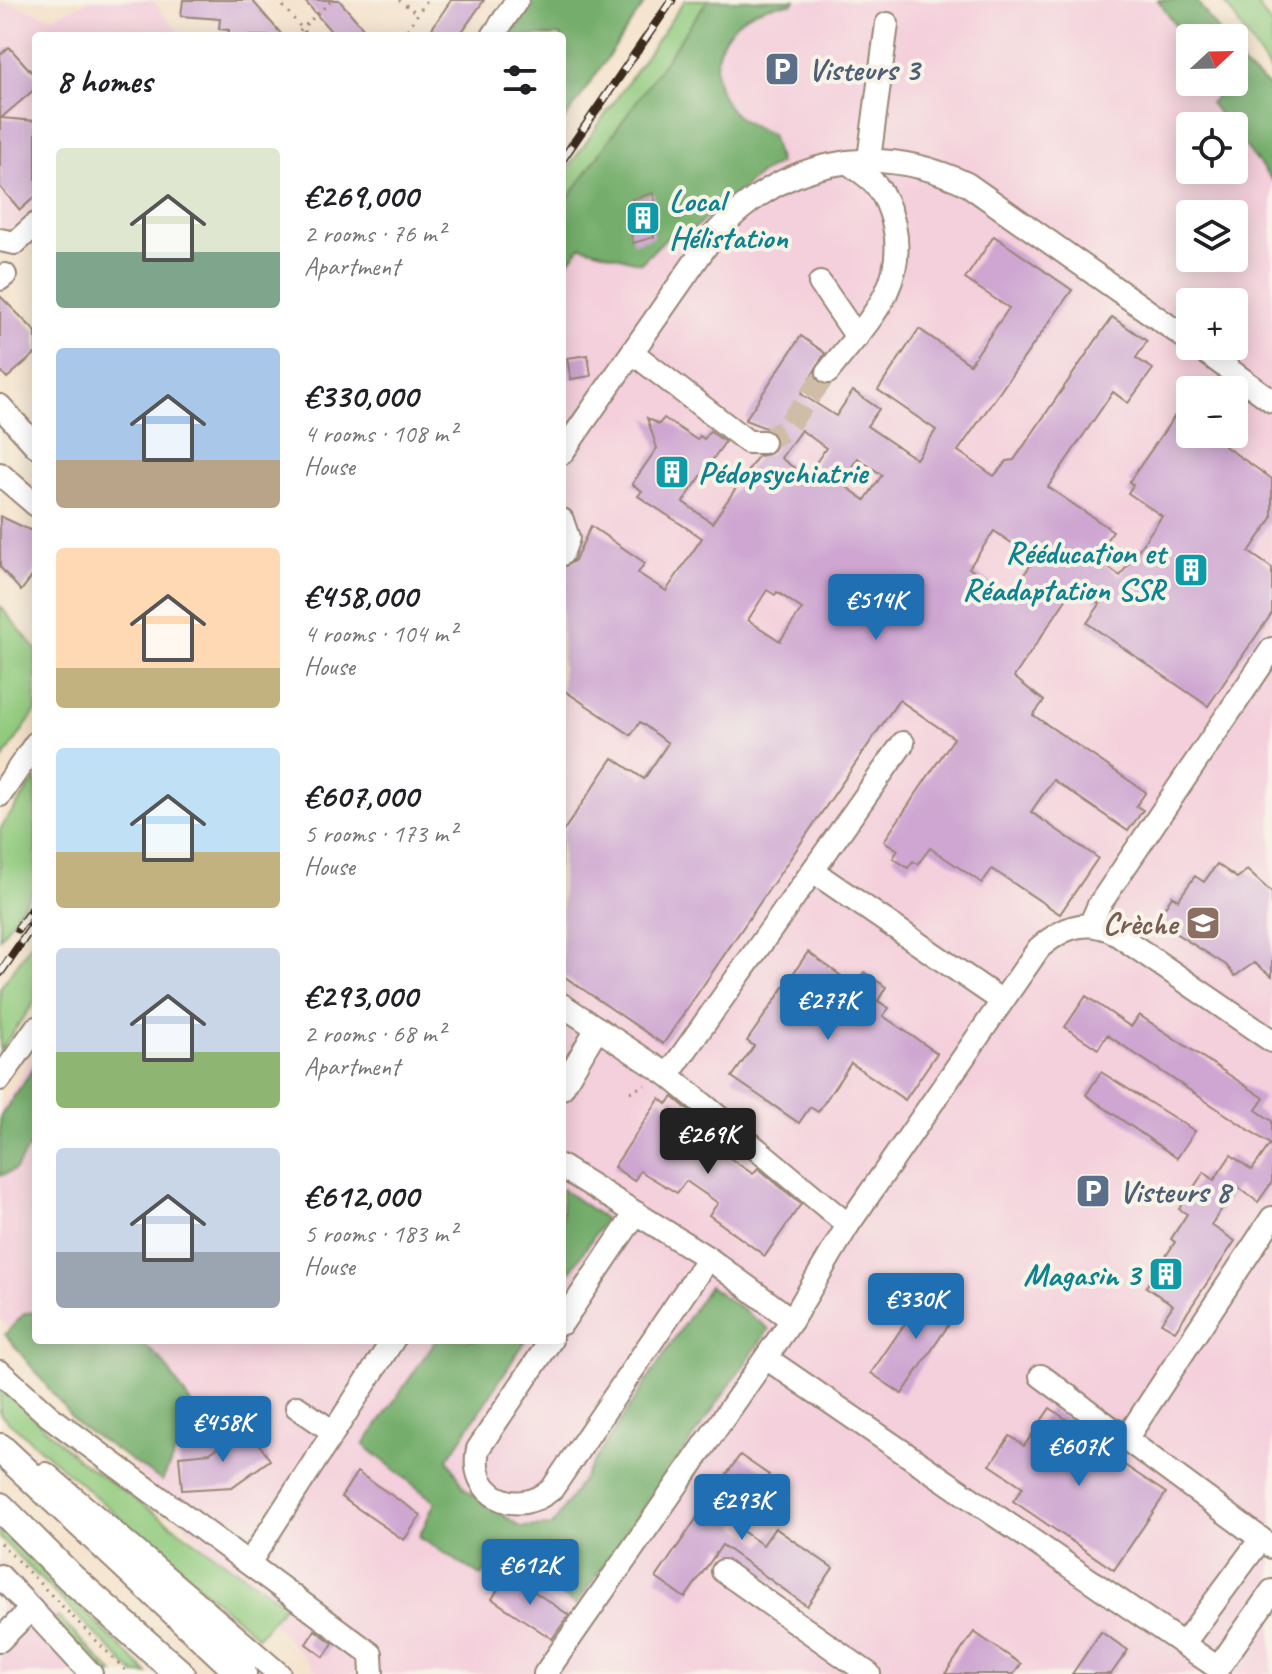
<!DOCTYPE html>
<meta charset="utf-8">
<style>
:root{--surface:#fff;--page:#f2f2f2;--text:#202124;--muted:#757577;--accent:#1f6fb2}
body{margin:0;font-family:Caveat,sans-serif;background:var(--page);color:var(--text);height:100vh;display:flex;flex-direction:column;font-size:30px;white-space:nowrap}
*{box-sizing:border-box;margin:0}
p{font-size:26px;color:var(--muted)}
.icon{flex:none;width:44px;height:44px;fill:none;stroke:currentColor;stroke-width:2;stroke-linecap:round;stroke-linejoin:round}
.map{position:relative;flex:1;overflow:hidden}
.sheet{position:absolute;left:32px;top:32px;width:534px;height:1312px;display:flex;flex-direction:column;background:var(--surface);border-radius:8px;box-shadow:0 4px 20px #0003}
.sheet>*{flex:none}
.needle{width:52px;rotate:68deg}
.controls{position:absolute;left:1176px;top:24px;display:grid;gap:16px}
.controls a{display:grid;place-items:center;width:72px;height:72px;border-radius:8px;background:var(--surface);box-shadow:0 4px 20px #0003;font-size:40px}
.price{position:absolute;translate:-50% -68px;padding:0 18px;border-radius:8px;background:var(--accent);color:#fff;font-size:26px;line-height:52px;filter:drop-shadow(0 2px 4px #0008)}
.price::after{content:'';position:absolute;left:50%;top:48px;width:24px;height:18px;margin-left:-12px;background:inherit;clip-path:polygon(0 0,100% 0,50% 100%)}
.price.active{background:#222;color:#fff}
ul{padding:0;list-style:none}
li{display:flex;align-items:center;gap:24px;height:200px;padding:0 24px}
li span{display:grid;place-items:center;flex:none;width:224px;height:160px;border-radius:8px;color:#555}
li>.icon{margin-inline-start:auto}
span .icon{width:96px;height:96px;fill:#fffc;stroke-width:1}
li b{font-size:34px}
h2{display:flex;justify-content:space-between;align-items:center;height:96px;padding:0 24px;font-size:34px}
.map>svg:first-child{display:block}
</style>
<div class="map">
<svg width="1272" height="1674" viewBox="0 0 1272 1674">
<rect width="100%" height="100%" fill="#f7f3e8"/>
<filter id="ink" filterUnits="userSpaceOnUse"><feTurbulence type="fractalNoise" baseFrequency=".0125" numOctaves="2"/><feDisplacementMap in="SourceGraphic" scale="16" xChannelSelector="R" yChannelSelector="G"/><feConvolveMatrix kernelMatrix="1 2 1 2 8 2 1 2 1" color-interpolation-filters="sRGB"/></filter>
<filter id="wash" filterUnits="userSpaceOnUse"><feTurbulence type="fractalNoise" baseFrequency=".006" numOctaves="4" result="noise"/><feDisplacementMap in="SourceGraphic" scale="32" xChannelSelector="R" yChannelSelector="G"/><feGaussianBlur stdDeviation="1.8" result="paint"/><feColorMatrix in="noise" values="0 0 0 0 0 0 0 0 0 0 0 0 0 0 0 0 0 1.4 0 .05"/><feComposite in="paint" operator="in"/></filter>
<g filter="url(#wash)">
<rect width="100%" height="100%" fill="#f4e2cb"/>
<g fill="#f4cfdc" fill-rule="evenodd">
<path d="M90 0H152L182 36H36V225L0 255V1L53 17Z"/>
<path d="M708 0H1193L1190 82H1234L1272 111V1674H319L0 1318V1110L36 1051V1340H562V207ZM1190 126H1234V170H1190ZM1190 214H1234V258H1190ZM1190 302H1234V346H1190ZM1190 390H1234V434H1190Z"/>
<path d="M0 1559 97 1655 116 1674H0Z"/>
</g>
<g fill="#90ca7d" stroke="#667a4e" stroke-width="2">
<path d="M685 0H708L562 207V177Z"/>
<path d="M1223 0H1254L1272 26V74Z"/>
<path d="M0 606 36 649V711L0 763Z"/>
<path d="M36 778V886L0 938V829Z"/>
<path d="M36 937V1000L0 1051V988Z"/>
<path d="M0 1385 76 1458 285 1604 258 1637 0 1414Z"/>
<path d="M0 1527 148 1674H135L0 1538Z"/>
<path d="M58 1617 114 1674H102L53 1621Z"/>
</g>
<g fill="#74ae6c" stroke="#586c45" stroke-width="2">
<path d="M525 0H647L562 124V36H500Z"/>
<path d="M708 0H795L792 4C738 2 696 52 726 103 736 120 754 127 771 134L779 163 761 173 684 237 669 235 641 263 581 246 562 270V207Z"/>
<path d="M1158 0H1196L1223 38H1190V47Z"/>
<path d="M1234 53 1245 68 1272 88V180L1234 132V126H1229L1210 103 1221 92 1214 82H1234Z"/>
<path d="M36 1064V1135L15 1170 0 1176V1117Z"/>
<path d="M562 1189 605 1219 562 1284Z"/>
<path d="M709 1286 769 1329 576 1605 503 1553 481 1576 419 1537 435 1502 364 1445 436 1340H526L448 1459 465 1489 521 1527 552 1526Z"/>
<path d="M36 1312V1340H139L162 1361 195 1410 162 1481 78 1425 5 1334 25 1313Z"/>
</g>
<g id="blocks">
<g fill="#cea6d1" fill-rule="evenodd">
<path d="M183 0H252L283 36H228L229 30 219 29 220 19 181 16Z"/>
<path d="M304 0H339L370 36H335Z"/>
<path d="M451 0H484L459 36H427Z"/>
<path d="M9 47 36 77V88L1 118 36 121V196L20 210 0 187V55Z"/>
<path d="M653 193 658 215 649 217 654 237 633 243 628 222 637 219 632 199Z"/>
<path d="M994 236 1072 290 958 451 994 476 1007 461 1014 460 1112 317 1147 341 1136 358 1153 369 1128 403 1113 392 1048 487 1113 531 1094 557 1120 576 1162 516 1128 493 1133 485 1129 482 1177 413 1190 422V434H1207L1272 479V518L1249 552 1272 568V613L1208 706 1087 623 1100 604 1075 586 1014 677 1044 701 1033 715 1146 792 1136 806 1143 810 1128 831 1053 780 1031 812 1098 858 1060 914 992 869 982 883 930 848 918 864 913 861 908 868 893 858 898 850 884 841 954 738 899 700 663 1044 562 975V833L613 758 644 779 668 743 640 722 631 735 562 689V568L575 560 591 526 645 563 638 573 666 591 702 538 638 496 642 491 632 484 657 448 647 418 659 424 664 418 697 440 700 436 704 439 710 431 725 442 683 502 712 523 758 456 769 454 775 448 777 441 771 430 745 420 801 336 825 353 801 394 836 416 853 391 879 409 867 426 916 459 936 430 878 390 919 329 970 364 1009 308 965 279ZM801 430 826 448 806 477 781 458ZM858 458 882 475 865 500 841 483ZM994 531 1035 559 1009 595 969 568ZM767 590 775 595 777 592 802 609 780 641 748 620Z"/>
<path d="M0 296 36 332V353L7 378 0 370Z"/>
<path d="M588 355 591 376 571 379 567 358Z"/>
<path d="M0 516 36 533V571L21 591 0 567Z"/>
<path d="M1217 864 1237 878 1247 870 1272 893V976L1254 963 1235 976 1226 965 1156 921 1172 896 1178 900 1195 876 1204 882Z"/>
<path d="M808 952 854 985 864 972 886 987 878 1001 889 1008 883 1016 937 1053 905 1100 851 1063 818 1112 810 1107 799 1123 732 1077 754 1046 747 1041Z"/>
<path d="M1086 996 1131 1027 1139 1015 1264 1098 1256 1110 1272 1121V1182L1258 1202 1237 1186 1211 1225 1235 1241 1175 1331 1161 1323 1173 1305 1146 1287 1175 1242 1171 1239 1187 1214 1179 1209 1204 1172 1214 1180 1231 1155 1252 1170 1270 1144 1107 1035 1098 1049 1065 1027Z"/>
<path d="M1101 1072 1195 1131 1177 1158 1086 1095Z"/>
<path d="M673 1097 699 1119 690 1131 753 1174 758 1168 801 1204 765 1256 709 1215 718 1203 686 1181 677 1193 640 1171 634 1181 614 1167 660 1098 667 1104Z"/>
<path d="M930 1287 960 1308 902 1394 871 1373Z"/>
<path d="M1050 1408 1093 1438 1090 1442 1166 1493 1114 1570 1013 1501 1023 1487 990 1465 1010 1436 1024 1446Z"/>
<path d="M247 1427 270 1460 232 1487 182 1490 179 1456 210 1453Z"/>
<path d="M740 1455 769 1475 735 1526 763 1545 775 1528 833 1568 807 1606 722 1545 685 1598 656 1578Z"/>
<path d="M357 1472 421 1515 404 1540 341 1497Z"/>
<path d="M508 1574 569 1615 552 1639 492 1599Z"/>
<path d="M315 1630 333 1643 324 1657 306 1644Z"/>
<path d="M974 1632 1021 1664 1014 1674H945Z"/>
<path d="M1101 1632 1128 1650 1111 1674H1072Z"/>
</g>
</g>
</g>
<g filter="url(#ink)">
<use href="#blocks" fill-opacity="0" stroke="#988674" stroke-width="2"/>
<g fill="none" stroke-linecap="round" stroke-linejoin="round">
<path stroke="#cfbda8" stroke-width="22" stroke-dasharray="22 11" stroke-linecap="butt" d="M763 442 784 430 828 372"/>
<g stroke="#988674" stroke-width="26">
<g id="minor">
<path d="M493 36 517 0"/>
<path d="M869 159 887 24"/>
<path d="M0 240 15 243 36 224"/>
<path d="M0 279 5 275"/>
<path d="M820 283 857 337"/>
<path d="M1197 346 1272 401"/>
<path d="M633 353 748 442H763"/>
<path d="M828 372C863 326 908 289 894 225 891 212 885 196 876 185 869 176 856 169 847 162"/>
<path d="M0 406 36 446"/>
<path d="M562 453 713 236C781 160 874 140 967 184L1190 341"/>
<path d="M0 474 36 505"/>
<path d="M562 520 568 538 562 554"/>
<path d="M903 743 668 1075 848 1225 1039 948C1061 929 1083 918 1112 931L1272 1041"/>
<path d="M0 795 36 743"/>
<path d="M814 872 1002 1001"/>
<path d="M1090 925 1099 905 1272 649"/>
<path d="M562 1005 668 1075"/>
<path d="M0 1079 36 1028"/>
<path d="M562 1088 597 1028"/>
<path d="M562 1167 708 1258 792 1320 848 1225"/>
<path d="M562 1323 636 1213"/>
<path d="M551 1340 478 1449C468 1496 517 1519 552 1489L708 1258"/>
<path d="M766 1358 1218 1668 1272 1591"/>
<path d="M0 1372 49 1416 371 1654 372 1674"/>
<path d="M1041 1376 1126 1439 1272 1218"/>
<path d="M297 1407 332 1431"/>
<path d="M1126 1439 1272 1547"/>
<path d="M46 1474 279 1674"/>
<path d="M249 1563 393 1340"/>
<path d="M723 1571 869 1674"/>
<path d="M0 1576 31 1609"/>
<path d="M0 1640 31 1609 91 1674"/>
<path d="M1184 1643 1261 1539"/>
<path d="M545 1674 792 1320"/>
</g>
</g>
<g stroke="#988674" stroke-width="32">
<g id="major">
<path d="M0 1448 242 1674"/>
<path d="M0 1507 71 1578 180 1674"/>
</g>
</g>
<g stroke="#988674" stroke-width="3" stroke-dasharray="2 6" stroke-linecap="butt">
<path d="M278 0 308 36"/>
<path d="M399 0 418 14"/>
<path d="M294 36 332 0"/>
<path d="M403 36 427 0"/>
<path d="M630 1092 645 1085"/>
<path d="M0 1543 129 1674"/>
</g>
<use href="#minor" stroke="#fff" stroke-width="22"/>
<use href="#major" stroke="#fff" stroke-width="28"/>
<g stroke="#3b2a1e" stroke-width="9">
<g id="rail">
<path d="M562 160 672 0"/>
<path d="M18 929 36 903"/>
<path d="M0 973 36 921"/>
</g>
</g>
<use href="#rail" stroke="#f7f3e8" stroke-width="6" stroke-dasharray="18" stroke-linecap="butt"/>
</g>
</g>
<defs>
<g id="parking-square" transform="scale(1.8)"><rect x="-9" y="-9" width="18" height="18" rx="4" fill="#5c6f8a" stroke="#f7f3e8"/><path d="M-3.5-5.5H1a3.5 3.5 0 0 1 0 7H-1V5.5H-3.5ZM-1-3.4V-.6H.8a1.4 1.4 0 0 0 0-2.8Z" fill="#fff"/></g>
<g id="building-square" transform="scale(1.8)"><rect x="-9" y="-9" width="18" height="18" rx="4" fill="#0f9aa8" stroke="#f7f3e8"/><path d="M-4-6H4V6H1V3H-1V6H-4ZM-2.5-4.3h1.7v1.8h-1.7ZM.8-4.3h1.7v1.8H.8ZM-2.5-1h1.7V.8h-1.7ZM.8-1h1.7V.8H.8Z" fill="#fff"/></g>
<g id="school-square" transform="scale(1.8)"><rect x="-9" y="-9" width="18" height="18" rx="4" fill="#8d6e63" stroke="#f7f3e8"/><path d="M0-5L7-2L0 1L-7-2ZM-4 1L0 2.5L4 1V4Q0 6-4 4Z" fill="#fff"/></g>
</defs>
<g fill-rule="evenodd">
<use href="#parking-square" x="782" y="69"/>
<use href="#building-square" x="643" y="218"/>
<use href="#building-square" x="672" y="472"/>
<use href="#building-square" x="1191" y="570"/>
<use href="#school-square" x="1203" y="923"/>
<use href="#parking-square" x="1093" y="1191"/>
<use href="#building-square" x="1166" y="1274"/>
</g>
<g text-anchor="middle" stroke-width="8" stroke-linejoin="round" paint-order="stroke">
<g font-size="32" font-weight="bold" fill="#4e5e75" stroke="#f7f3e8" text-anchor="start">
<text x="808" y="80">Visteurs 3</text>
<text x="1119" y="1202">Visteurs 8</text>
</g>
<g font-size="32" font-weight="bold" fill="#0d838f" stroke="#f7f3e8" text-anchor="start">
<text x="669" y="211">Local<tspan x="669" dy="37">Hélistation</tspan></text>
<text x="698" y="483">Pédopsychiatrie</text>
<text x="1165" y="563" text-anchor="end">Rééducation et<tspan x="1165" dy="37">Réadaptation SSR</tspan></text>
<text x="1140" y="1285" text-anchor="end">Magasin 3</text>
</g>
<g font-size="32" font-weight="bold" fill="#785e54" stroke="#f7f3e8" text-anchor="end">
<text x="1177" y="934">Crèche</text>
</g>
</g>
</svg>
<div class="controls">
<a><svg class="needle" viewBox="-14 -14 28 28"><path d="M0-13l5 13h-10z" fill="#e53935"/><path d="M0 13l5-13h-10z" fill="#757577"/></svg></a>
<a><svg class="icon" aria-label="locate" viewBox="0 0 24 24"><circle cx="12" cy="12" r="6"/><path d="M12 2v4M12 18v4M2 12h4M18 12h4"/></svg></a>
<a><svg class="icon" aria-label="layers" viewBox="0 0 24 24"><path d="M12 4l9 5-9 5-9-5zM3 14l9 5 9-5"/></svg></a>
<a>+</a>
<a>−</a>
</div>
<b class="price" style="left:876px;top:642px">€514K</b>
<b class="price" style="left:828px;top:1042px">€277K</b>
<b class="price active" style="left:708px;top:1176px">€269K</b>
<b class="price" style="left:916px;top:1341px">€330K</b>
<b class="price" style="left:223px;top:1464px">€458K</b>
<b class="price" style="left:1079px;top:1488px">€607K</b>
<b class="price" style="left:742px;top:1542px">€293K</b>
<b class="price" style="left:530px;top:1607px">€612K</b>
<section class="sheet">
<h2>8 homes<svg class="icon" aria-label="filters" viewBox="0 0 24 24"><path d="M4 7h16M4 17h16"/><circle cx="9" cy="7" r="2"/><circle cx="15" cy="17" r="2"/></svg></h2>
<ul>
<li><span style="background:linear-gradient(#dfe7d0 65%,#7fa58c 0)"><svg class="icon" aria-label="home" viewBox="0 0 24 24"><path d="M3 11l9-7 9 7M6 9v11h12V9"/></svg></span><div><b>€269,000</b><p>2 rooms · 76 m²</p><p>Apartment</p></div></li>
<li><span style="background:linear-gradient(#a9c7e8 70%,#b9a48a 0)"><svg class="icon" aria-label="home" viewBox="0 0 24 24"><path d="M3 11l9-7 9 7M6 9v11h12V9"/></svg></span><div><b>€330,000</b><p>4 rooms · 108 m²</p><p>House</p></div></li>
<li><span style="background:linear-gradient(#ffd9b3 75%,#c2b280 0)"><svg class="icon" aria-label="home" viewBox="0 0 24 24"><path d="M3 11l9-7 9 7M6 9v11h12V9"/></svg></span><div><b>€458,000</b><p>4 rooms · 104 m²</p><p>House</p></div></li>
<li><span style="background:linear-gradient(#bfe0f5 65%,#c2b280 0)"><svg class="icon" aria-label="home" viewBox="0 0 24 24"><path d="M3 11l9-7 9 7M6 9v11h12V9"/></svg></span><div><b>€607,000</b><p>5 rooms · 173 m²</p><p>House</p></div></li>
<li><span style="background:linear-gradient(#c9d6e8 65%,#8fb573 0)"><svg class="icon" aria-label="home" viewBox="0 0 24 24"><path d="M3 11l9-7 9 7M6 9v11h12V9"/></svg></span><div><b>€293,000</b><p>2 rooms · 68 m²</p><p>Apartment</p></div></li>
<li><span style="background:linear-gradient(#c9d6e8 65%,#9aa5b1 0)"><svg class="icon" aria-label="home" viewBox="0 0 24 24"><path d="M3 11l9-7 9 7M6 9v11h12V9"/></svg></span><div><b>€612,000</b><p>5 rooms · 183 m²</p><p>House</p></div></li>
</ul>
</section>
</div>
